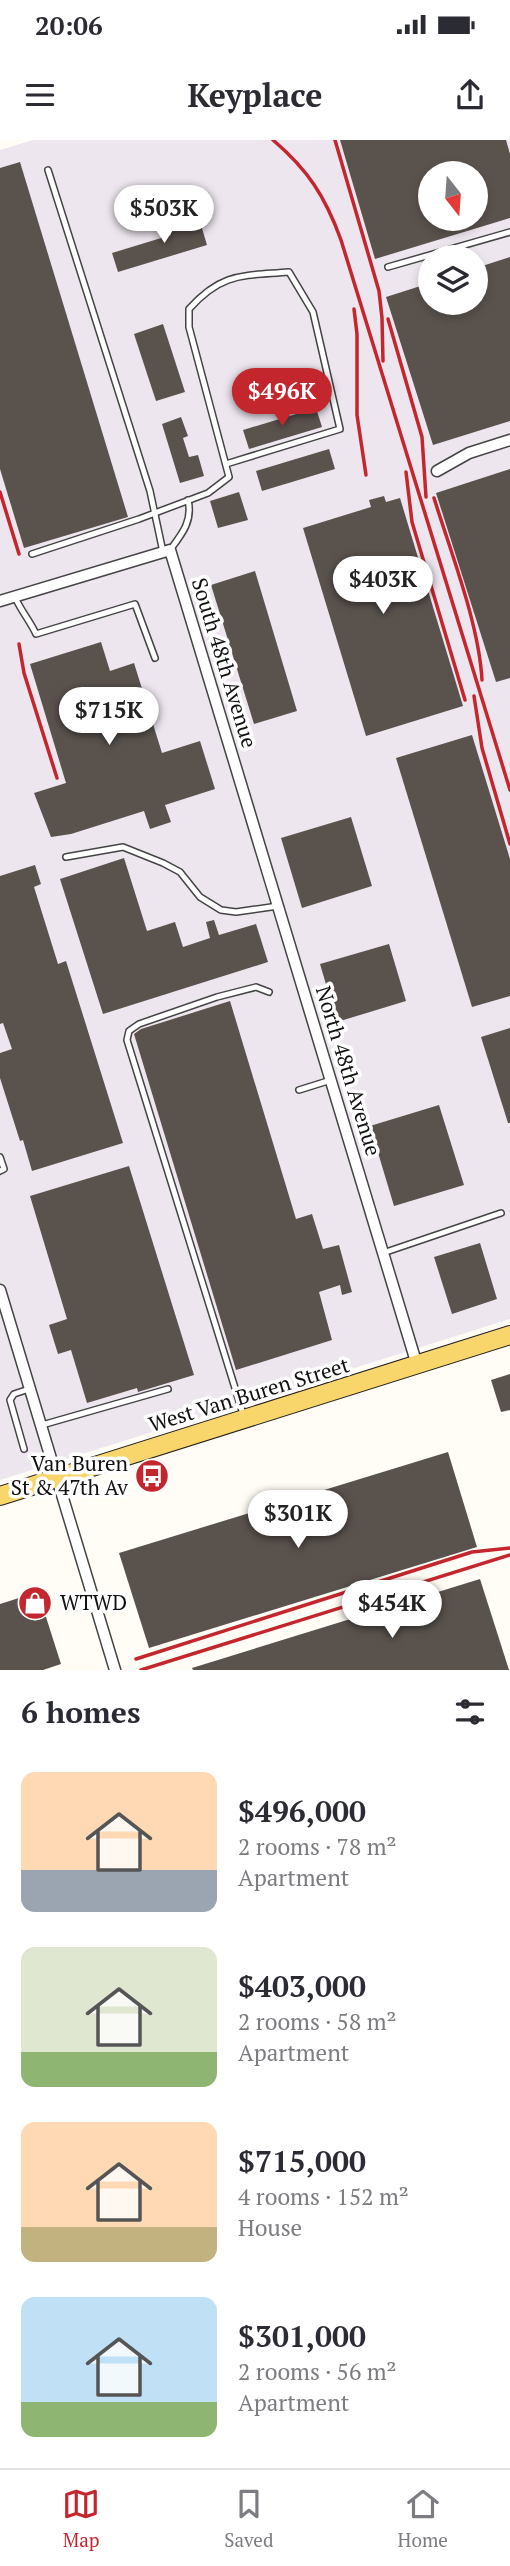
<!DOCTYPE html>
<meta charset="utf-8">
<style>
:root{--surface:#fff;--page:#f2f2f3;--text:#2b2b33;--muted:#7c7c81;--line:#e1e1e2;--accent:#c4262e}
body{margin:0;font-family:"PT Serif",serif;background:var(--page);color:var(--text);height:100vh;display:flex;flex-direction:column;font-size:26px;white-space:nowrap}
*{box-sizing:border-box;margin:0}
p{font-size:23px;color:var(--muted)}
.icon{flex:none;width:38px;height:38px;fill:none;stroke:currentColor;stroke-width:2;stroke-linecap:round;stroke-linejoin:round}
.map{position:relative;height:1530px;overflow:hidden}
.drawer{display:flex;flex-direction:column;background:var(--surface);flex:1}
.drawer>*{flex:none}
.needle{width:46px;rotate:163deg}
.buttons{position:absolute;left:418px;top:21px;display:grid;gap:14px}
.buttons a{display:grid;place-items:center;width:70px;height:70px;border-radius:50%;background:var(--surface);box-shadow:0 4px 10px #0003;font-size:35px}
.price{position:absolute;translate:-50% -60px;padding:0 16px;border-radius:24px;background:#fff;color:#222;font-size:23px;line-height:46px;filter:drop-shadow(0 2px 4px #0008)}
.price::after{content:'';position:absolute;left:50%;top:42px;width:21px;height:16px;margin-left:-10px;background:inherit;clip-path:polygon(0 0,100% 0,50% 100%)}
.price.current{background:var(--accent);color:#fff}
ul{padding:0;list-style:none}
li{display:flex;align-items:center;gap:21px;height:175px;padding:0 21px}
li span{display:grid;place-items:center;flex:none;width:196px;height:140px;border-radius:14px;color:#555}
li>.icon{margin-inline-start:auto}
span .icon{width:84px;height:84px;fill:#fffc;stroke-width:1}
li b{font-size:30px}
h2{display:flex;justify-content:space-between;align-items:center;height:84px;padding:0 21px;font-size:30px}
.status{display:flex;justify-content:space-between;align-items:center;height:49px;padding:0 35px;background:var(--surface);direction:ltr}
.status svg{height:19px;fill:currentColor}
header{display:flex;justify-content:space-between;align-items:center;height:91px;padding:0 21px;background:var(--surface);font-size:32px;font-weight:700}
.tabs{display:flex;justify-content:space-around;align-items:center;height:98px;border-top:2px solid var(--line);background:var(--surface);font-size:19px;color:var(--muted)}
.tabs a{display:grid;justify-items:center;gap:4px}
.tabs .current{color:var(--accent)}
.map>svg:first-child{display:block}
</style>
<div class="status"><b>20:06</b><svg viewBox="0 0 49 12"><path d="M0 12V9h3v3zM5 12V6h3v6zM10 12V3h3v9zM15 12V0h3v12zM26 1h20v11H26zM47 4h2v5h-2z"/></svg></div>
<header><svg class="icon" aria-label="menu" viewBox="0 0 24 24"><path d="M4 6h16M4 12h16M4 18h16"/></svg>Keyplace<svg class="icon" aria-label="share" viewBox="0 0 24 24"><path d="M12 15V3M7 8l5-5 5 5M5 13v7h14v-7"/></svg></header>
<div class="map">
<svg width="510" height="1530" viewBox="0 0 510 1530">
<rect width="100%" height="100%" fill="#fffdf5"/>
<path fill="#eee6ef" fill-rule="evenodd" d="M33 0H510V1179L0 1340V10ZM430 33H476V79H430ZM430 117H476V163H430Z"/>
<g fill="#5a524d" fill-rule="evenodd">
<path d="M340 0H506L510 14V78L375 119ZM430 33H476V79H430Z"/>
<path d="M20 22 128 377 24 408 0 329V28Z"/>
<path d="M198 75 207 105 118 132 112 113 171 95 168 85Z"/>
<path d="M510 117V281L433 305 386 157 430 143V163H476V128Z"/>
<path d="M163 184 185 252 156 261 134 194Z"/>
<path d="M316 268 322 287 249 309 243 290Z"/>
<path d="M181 277 188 296 183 298 189 317 198 315 204 336 180 343 162 284Z"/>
<path d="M329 309 335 329 262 351 256 331Z"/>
<path d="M510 329V538L496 542 436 353Z"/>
<path d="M239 352 248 380 218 388 210 361Z"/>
<path d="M384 356 386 362 400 358 463 566 366 596 303 388 371 367 369 360Z"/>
<path d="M255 431 297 571 254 584 211 445Z"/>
<path d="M101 502 110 531 134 523 162 613 200 601 215 649 165 665 171 682 150 689 144 671 71 694 51 697 34 653 66 643 30 524Z"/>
<path d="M472 595 510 719V856L472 867 396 618Z"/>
<path d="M351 677 372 746 302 768 281 698Z"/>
<path d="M124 718 147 791 175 782 183 807 210 798 206 782 214 780 219 795 256 784 268 822 103 874 60 739Z"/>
<path d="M35 725 41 744 34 747 58 824 66 821 123 1003 32 1031 23 1000 20 1001 0 938V913L12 909 3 883 0 884V736Z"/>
<path d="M389 804 406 861 337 882 320 824Z"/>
<path d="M230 861 296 1079 312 1074 323 1109 339 1105 352 1152 342 1155 340 1145 319 1152 332 1200 236 1230 134 894 141 889Z"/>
<path d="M510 888V983H508L481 897Z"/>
<path d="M439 965 464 1045 394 1066 370 986Z"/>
<path d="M129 1026 194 1235 138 1252 137 1248 87 1263 71 1210 58 1214 49 1185 67 1179 30 1056Z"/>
<path d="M480 1103 497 1159 452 1174 434 1117Z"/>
<path d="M510 1234V1270L501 1272 491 1240Z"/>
<path d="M448 1312 477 1407 149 1508 119 1413Z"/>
<path d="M480 1439 509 1530H193L192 1528Z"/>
<path d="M38 1452 61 1524 43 1530H0V1464Z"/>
</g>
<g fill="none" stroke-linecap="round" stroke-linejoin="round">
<g stroke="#444" stroke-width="8">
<g id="service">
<path d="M48 30 150 351 163 412"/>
<path d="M388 127 510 92"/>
<path d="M170 410C182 394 193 381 188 360"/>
<path d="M32 414 139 379 208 353 229 337 189 187V169C222 132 243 136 289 132L313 172 340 289 226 324"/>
<path d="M15 457C21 471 30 481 36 494L135 464 155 518"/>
<path d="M66 717 123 707 163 723 180 732 200 757 221 770 236 772 278 766"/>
<path d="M299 950 331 940"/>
<path d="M0 1017 4 1029 0 1031"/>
<path d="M383 1113 501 1073"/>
<path d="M244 1277 127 900 129 891 139 884 217 857 256 847 269 852"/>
<path d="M42 1285 168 1249"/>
<path d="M24 1309 10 1260 14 1254 29 1249"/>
</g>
</g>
<g stroke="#444" stroke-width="13">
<g id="minor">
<path d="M437 331 469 313 510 300"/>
<path d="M0 461 170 410 417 1225"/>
<path d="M0 1150 115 1530"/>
</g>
</g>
<g stroke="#222" stroke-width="20">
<path id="primary" d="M0 1356 510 1195"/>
</g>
<use href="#service" stroke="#fff" stroke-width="5"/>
<use href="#minor" stroke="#fff" stroke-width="10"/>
<use href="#primary" stroke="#f9d66b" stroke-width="18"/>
<g stroke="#c4262e" stroke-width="3.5">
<path d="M273 0C308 30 325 56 341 100L510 650"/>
<path d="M335 0 379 151 382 178 383 221"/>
<path d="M354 169 357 194V275L366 335"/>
<path d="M388 179 422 297 426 357"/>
<path d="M406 332 412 382 465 560"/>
<path d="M0 352 19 414"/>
<path d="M434 358C451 413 479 484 482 540"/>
<path d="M19 504 24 533 57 638"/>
<path d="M474 556 482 608 510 704"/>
<path d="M136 1519 472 1412 510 1408"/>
<path d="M141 1530 510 1415"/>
</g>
</g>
<defs>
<g id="bus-disc" transform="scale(1.75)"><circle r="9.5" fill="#c4262e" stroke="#fff"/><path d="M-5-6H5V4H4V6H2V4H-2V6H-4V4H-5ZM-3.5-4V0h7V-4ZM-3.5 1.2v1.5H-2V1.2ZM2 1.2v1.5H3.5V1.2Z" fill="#fff"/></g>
<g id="shop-disc" transform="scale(1.75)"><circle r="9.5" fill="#c4262e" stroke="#fff"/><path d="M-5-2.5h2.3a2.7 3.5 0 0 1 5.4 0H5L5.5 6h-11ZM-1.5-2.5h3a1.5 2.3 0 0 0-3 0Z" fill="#fff"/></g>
</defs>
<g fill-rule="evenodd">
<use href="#bus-disc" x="152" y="1336"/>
<use href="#shop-disc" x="35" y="1463"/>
</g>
<g text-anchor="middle" stroke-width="7" stroke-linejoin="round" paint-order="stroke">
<g font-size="21" fill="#111" stroke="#fff">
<text transform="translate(224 523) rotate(73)" y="7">South 48th Avenue</text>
<text transform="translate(348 931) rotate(73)" y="7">North 48th Avenue</text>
<text transform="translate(249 1255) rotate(-17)" y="7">West Van Buren Street</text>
</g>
<g font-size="21" fill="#111" stroke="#fff" text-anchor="end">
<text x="128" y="1331">Van Buren<tspan x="128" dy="24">St &amp; 47th Av</tspan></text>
<text x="60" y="1470" text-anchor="start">WTWD</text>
</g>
</g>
</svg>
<div class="buttons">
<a><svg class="needle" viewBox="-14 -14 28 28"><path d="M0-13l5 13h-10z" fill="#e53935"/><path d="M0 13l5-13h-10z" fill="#7c7c81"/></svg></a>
<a><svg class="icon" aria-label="layers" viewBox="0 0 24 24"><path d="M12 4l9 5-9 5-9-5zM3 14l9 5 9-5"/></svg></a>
</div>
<b class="price" style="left:164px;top:105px">$503K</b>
<b class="price current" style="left:282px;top:288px">$496K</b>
<b class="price" style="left:383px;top:476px">$403K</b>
<b class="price" style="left:109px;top:607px">$715K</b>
<b class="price" style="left:298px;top:1410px">$301K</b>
<b class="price" style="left:392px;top:1500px">$454K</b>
</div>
<section class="drawer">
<h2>6 homes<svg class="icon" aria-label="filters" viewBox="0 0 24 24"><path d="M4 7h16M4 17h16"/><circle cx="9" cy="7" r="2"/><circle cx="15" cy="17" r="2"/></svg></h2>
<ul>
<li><span style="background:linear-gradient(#ffd9b3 70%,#9aa5b1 0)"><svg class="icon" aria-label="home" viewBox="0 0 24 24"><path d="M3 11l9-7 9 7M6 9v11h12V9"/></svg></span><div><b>$496,000</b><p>2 rooms · 78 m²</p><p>Apartment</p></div></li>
<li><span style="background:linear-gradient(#dfe7d0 75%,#8fb573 0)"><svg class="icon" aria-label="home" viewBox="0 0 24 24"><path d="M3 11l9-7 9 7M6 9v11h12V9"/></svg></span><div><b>$403,000</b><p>2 rooms · 58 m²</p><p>Apartment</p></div></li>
<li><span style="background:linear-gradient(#ffd9b3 75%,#c2b280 0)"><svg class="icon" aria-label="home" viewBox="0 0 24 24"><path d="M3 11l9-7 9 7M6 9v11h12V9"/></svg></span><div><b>$715,000</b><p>4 rooms · 152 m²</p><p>House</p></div></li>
<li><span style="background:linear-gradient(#bfe0f5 75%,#8fb573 0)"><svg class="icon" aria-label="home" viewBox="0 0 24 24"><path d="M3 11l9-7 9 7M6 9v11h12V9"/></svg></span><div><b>$301,000</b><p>2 rooms · 56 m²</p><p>Apartment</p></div></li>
</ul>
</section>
<nav class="tabs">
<a class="current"><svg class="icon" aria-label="map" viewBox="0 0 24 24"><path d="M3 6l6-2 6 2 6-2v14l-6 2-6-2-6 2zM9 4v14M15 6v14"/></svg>Map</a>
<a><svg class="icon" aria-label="saved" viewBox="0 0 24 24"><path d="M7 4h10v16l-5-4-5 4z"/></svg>Saved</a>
<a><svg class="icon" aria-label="home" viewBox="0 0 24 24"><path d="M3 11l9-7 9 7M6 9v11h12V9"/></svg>Home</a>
</nav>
